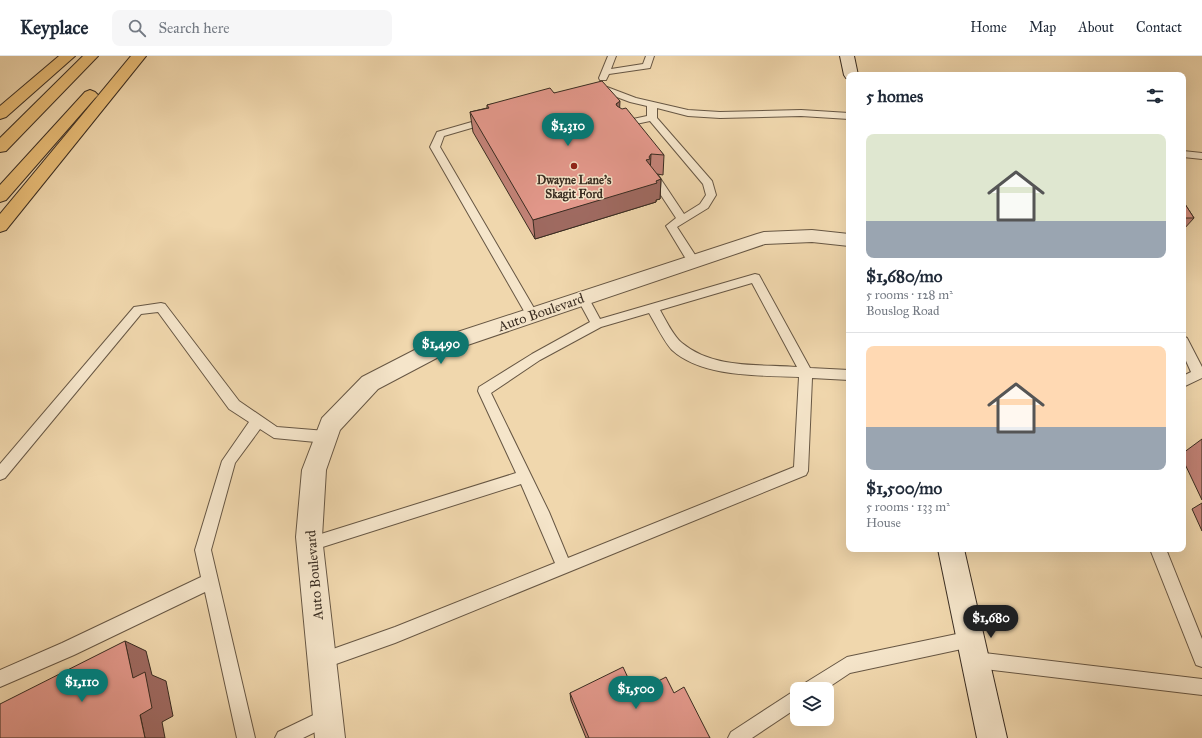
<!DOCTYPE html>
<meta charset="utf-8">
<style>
:root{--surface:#fff;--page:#f6f6f7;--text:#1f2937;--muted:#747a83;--line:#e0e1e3;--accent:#0f766e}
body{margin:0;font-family:"IM FELL Great Primer",serif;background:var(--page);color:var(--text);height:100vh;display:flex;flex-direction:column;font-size:15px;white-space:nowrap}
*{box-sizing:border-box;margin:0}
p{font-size:13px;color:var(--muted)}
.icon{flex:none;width:22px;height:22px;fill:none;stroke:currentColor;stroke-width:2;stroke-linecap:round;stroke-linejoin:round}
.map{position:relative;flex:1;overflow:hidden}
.drawer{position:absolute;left:846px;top:16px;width:340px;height:480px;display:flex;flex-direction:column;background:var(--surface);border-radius:8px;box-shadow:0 4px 16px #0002}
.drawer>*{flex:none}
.controls{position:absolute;left:790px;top:626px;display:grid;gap:8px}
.controls a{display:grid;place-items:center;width:44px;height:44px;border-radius:8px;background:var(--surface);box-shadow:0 4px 16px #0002;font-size:20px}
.price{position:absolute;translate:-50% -34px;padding:0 9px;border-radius:14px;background:var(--accent);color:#fff;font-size:13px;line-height:26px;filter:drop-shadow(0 1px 2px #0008)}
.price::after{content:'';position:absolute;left:50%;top:24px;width:12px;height:9px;margin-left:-6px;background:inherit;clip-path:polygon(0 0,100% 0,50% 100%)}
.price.on{background:#222;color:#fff}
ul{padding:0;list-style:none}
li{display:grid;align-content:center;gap:8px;height:212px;padding:0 20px}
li+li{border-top:1px solid var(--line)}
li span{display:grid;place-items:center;height:124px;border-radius:8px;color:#555}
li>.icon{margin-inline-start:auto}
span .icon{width:72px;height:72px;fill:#fffc;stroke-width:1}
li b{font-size:17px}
h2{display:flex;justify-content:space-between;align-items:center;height:48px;padding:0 20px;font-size:17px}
header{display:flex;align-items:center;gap:24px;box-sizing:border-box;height:56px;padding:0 20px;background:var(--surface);border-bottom:1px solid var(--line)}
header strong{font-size:19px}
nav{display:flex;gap:22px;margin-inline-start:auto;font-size:14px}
.search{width:280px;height:36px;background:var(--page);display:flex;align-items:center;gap:10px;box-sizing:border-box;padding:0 14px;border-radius:8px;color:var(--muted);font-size:15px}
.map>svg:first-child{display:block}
</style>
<header>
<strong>Keyplace</strong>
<div class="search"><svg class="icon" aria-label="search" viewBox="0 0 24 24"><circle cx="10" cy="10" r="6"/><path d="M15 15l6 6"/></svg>Search here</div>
<nav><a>Home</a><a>Map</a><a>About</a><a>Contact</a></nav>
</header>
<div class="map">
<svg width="1202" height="682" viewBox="0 0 1202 682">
<rect width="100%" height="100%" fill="#f0d7ad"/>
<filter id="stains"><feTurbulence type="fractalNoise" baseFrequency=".005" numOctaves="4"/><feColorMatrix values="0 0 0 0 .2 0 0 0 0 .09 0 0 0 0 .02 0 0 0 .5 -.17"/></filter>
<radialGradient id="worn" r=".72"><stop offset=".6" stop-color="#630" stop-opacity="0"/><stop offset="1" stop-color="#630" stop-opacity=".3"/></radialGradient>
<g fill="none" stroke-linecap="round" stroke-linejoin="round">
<g stroke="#675744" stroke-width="2">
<g id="lane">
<path d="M608 0H616L611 13 643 8 646 0H654L650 12 609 18 606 24H600L599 22Z"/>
<path d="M607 31 636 42 688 54 720 56 801 54 849 57V63L801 60 720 62 688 60 657 52V62L712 125 716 139 708 152 677 171 699 205 697 208H689L666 170 676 162 649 121 650 119H658L684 158 700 148 706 139 703 128 650 65 622 71 619 70 617 68 619 66 647 60V50L630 46 606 37 596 38 592 35 596 32Z"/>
<path d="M489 61 492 62 494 64 492 66 444 80 440 91 538 259 536 262 532 263 528 262 430 91 437 76Z"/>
<path d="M1183 95 1202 97V103L1183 101Z"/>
<path d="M755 218 759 219 810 312 849 314V324L812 322 808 415 806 419 395 587 322 613 316 611 314 605 316 599 395 571 555 507 521 428 310 495 305 493 303 488 305 483 516 417 478 335 479 331 532 298 590 266 577 242 579 239 583 238 587 239 600 263ZM752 227 797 311C759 308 713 313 682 287 674 281 665 263 660 254ZM649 257C655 267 665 287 672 294 703 322 760 319 799 321L794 411 568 502 549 456 491 337 540 304 601 271Z"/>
<path d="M161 247 165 248 239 345 277 371 326 375 331 377 333 381 331 385 326 387 274 382 260 373 235 407 211 494 255 682H237L205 536 74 599 0 631V614L62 587 201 521 195 494 222 405 249 366 229 353 158 256 141 258 5 422 0 424V408L134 251Z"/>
<path d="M1183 280 1187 282 1202 311V322L1183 331V320L1191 316 1183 298Z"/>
<path d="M1150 493H1166L1202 583V611L1196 609Z"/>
<path d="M971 575 977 577 979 583 977 589 971 591 850 617 826 633H803L805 627 847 601Z"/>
<path d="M976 596 1202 623V639L976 612 970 610 968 604 970 598Z"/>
<path d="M797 633V652L752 682H728L731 676Z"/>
<path d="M328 652 334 655 337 661 334 667 303 682H275L278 676Z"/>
</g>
</g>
<g stroke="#675744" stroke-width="2">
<path id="street" d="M812 174 849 178V190L812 186 765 188 450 295 378 333 340 374 326 414 322 481 345 682H315L296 481 302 414 322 362 362 321 436 283 757 178 764 176Z"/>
</g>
<g stroke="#392c21" stroke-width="2">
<g id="secondary">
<path d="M840 0H854L858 19H849V23L846 22 844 19Z"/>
<path d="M938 493H964L1007 682H977Z"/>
</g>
</g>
<g stroke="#392c21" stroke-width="2">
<g id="highway">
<path d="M59 0H75L6 61 0 63V50Z"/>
<path d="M83 0H98L6 95 0 96V82Z"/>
<path d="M131 0H146L6 174 0 176V158Z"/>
<path d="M90 34 95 36 98 39 95 42 6 144 0 146V129L85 36Z"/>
</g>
</g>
<use href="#lane" fill="#f5e5ca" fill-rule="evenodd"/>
<use href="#street" fill="#f5e5ca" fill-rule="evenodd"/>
<use href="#secondary" fill="#f5e5ca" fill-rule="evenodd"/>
<use href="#highway" fill="#e8bc76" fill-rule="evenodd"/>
</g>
<g fill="#c38378" stroke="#392c21">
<path d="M554 37 619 52 664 99 663 119 657 118 661 123 660 143 656 144V146L535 183 473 76 470 56 487 52V49Z"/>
<path d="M1183 145 1194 162 1183 174Z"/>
<path d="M1202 383V444L1183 404V397Z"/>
<path d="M1202 447V475L1192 453Z"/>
<path d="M570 637H674L710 682H586L571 645Z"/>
</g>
<g fill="#9f6a61" stroke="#392c21">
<path d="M620 45 619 64 616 48Z"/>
<path d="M651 98 650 118 646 104Z"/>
<path d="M661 123 660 143 656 144V146L535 183 533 164Z"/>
<path d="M125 585 146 595 152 619 166 625 173 660 162 666 165 682H145Z"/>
</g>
<g fill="#e3988b" stroke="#392c21">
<path d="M602 25 620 45 616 48 617 50 622 53 626 52 664 99 651 98 649 101 650 103 646 104 661 123 656 125 657 127 533 164 470 56 489 52 487 49 550 32 554 37Z"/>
<path d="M1183 145 1194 162H1183Z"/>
<path d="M125 585 133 622 145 616 152 652 140 659 145 682H0V648Z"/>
<path d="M623 611 635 637 666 621 674 637 684 631 710 682H589L570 637Z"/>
</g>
<circle fill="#8f2418" stroke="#f5e5ca" stroke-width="1.5" cx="574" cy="110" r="4"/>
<g text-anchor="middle" stroke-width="3" stroke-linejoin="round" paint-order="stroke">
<g font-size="12" font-weight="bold" fill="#392c21" stroke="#f5e5ca">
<text x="574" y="128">Dwayne Lane's<tspan x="574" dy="14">Skagit Ford</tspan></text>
</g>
<g font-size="14" fill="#392c21" stroke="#f5e5ca">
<text transform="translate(541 256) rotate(-19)" y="5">Auto Boulevard</text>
<text transform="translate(314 519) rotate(-95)" y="5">Auto Boulevard</text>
</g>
</g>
<rect width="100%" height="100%" filter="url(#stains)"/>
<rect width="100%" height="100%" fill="url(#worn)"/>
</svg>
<div class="controls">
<a><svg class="icon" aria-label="layers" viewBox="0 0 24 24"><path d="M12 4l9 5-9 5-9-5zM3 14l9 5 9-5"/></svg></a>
</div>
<b class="price" style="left:568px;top:91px">$1,310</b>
<b class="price" style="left:441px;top:309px">$1,490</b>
<b class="price on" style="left:991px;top:583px">$1,680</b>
<b class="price" style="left:82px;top:647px">$1,110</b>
<b class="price" style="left:636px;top:654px">$1,500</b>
<section class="drawer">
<h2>5 homes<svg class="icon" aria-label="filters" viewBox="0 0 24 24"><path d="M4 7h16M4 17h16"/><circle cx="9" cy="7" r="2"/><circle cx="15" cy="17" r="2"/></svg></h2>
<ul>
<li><span style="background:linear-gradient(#dfe7d0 70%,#9aa5b1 0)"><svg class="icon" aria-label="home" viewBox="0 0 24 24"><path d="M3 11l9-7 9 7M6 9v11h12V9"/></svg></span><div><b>$1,680/mo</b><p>5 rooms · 128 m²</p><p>Bouslog Road</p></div></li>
<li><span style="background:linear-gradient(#ffd9b3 65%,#9aa5b1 0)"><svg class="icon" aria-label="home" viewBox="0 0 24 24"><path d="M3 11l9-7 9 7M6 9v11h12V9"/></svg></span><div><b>$1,500/mo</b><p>5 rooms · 133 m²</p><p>House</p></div></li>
</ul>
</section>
</div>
